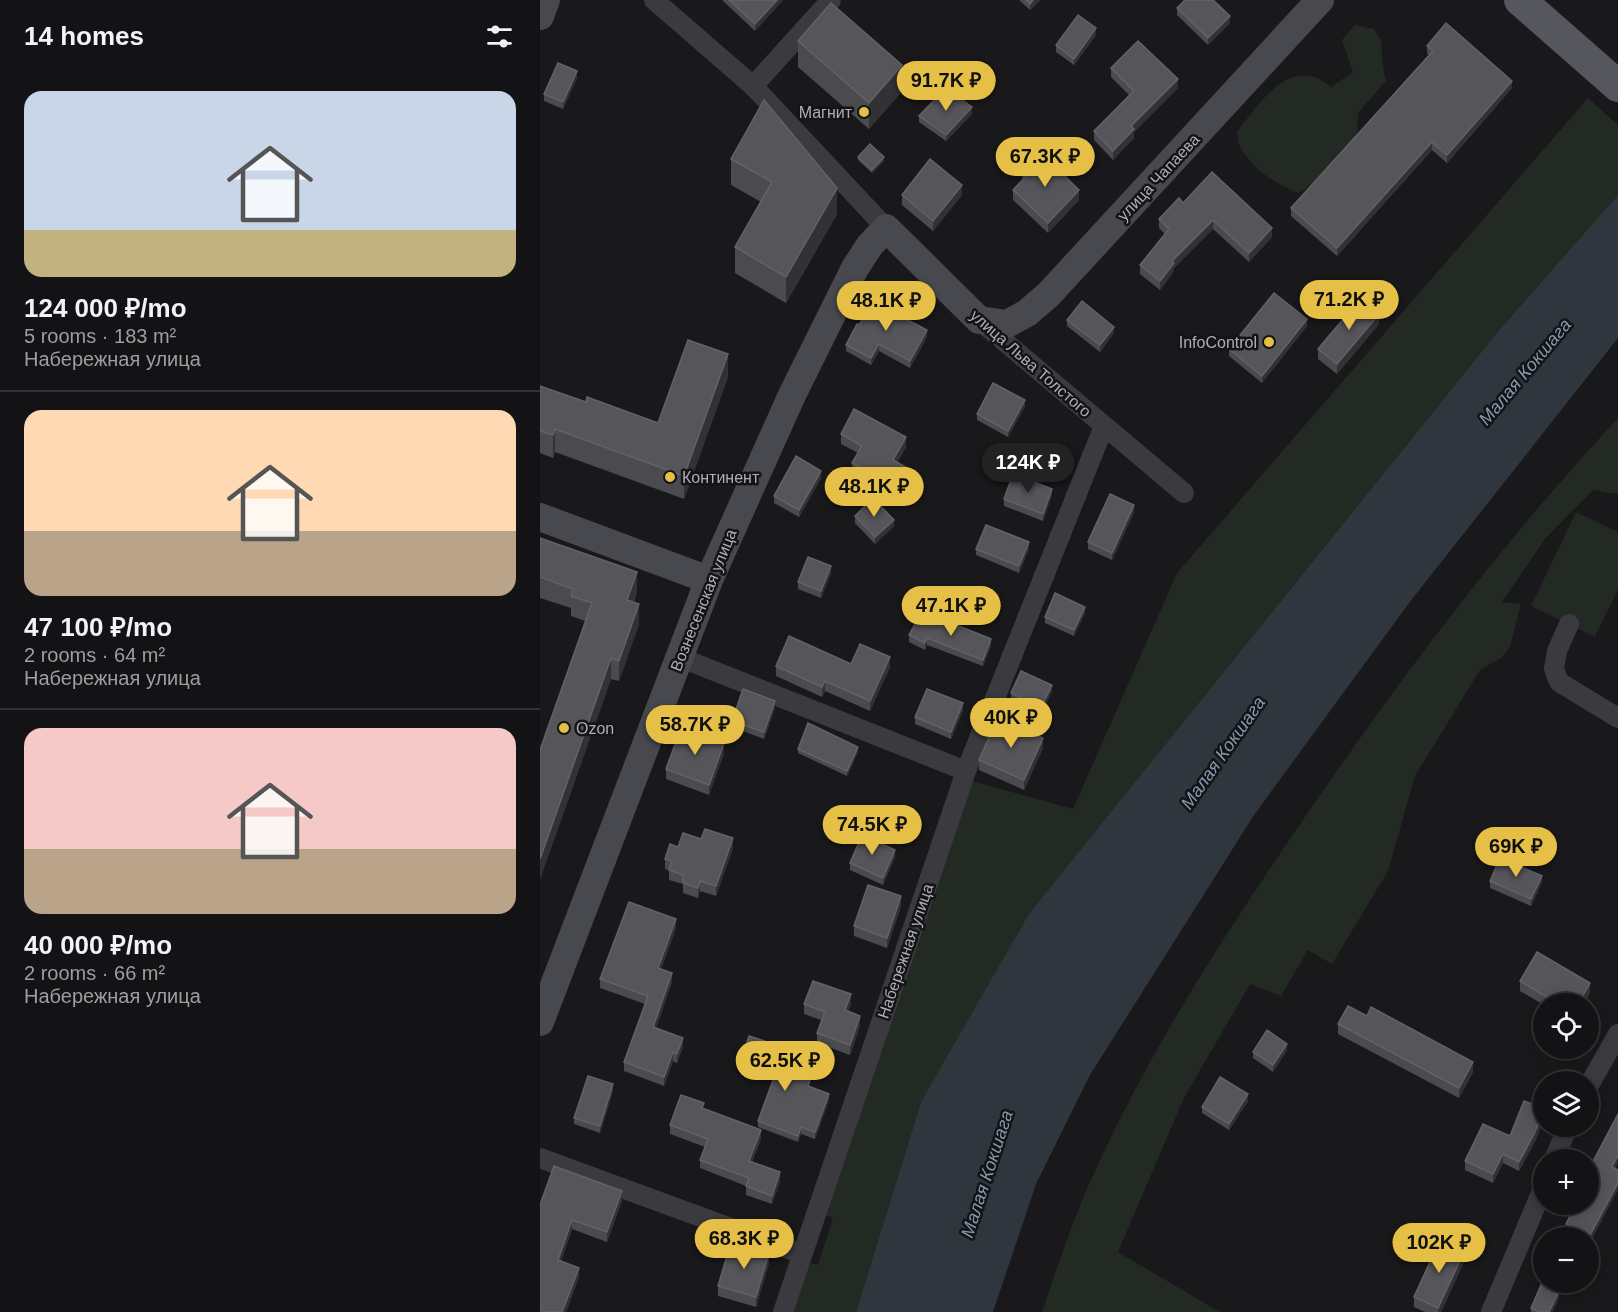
<!DOCTYPE html>
<meta charset="utf-8">
<style>
:root{--surface:#131214;--page:#1c1b1d;--text:#f1f3f6;--muted:#9d9ea0;--line:#323234;--accent:#e5bf46}
body{margin:0;font-family:Helvetica,sans-serif;background:var(--page);color:var(--text);height:100vh;display:flex;flex-direction:column;font-size:22px;white-space:nowrap}
*{box-sizing:border-box;margin:0}
p{font-size:20px;color:var(--muted)}
.icon{flex:none;width:33px;height:33px;fill:none;stroke:currentColor;stroke-width:2;stroke-linecap:round;stroke-linejoin:round}
.map{position:relative;flex:1;overflow:hidden}
.details{display:flex;flex-direction:column;background:var(--surface);width:540px}
.details>*{flex:none}
.tools{position:absolute;left:993px;top:993px;display:grid;gap:12px}
.tools a{display:grid;place-items:center;width:66px;height:66px;border-radius:50%;background:var(--surface);box-shadow:0 3px 15px #0003,0 0 0 2px var(--line);font-size:30px}
.price{position:absolute;translate:-50% -51px;padding:0 14px;border-radius:21px;background:var(--accent);color:#111;font-size:20px;line-height:39px;filter:drop-shadow(0 2px 3px #0008)}
.price::after{content:'';position:absolute;left:50%;top:36px;width:18px;height:14px;margin-left:-9px;background:inherit;clip-path:polygon(0 0,100% 0,50% 100%)}
.price.active{background:#222;color:#fff}
ul{padding:0;list-style:none}
li{display:grid;align-content:center;gap:12px;height:318px;padding:0 24px}
li+li{border-top:2px solid var(--line)}
li span{display:grid;place-items:center;height:186px;border-radius:18px;color:#555}
li>.icon{margin-inline-start:auto}
span .icon{width:108px;height:108px;fill:#fffc;stroke-width:1}
li b{font-size:26px}
h2{display:flex;justify-content:space-between;align-items:center;height:72px;padding:0 24px;font-size:26px}
main{display:flex;flex:1;min-height:0}
.map>svg:first-child{display:block}
</style>
<main>
<section class="details">
<h2>14 homes<svg class="icon" aria-label="filters" viewBox="0 0 24 24"><path d="M4 7h16M4 17h16"/><circle cx="9" cy="7" r="2"/><circle cx="15" cy="17" r="2"/></svg></h2>
<ul>
<li><span style="background:linear-gradient(#c9d6e8 75%,#c2b280 0)"><svg class="icon" aria-label="home" viewBox="0 0 24 24"><path d="M3 11l9-7 9 7M6 9v11h12V9"/></svg></span><div><b>124 000 ₽/mo</b><p>5 rooms · 183 m²</p><p>Набережная улица</p></div></li>
<li><span style="background:linear-gradient(#ffd9b3 65%,#b9a48a 0)"><svg class="icon" aria-label="home" viewBox="0 0 24 24"><path d="M3 11l9-7 9 7M6 9v11h12V9"/></svg></span><div><b>47 100 ₽/mo</b><p>2 rooms · 64 m²</p><p>Набережная улица</p></div></li>
<li><span style="background:linear-gradient(#f6c9c9 65%,#b9a48a 0)"><svg class="icon" aria-label="home" viewBox="0 0 24 24"><path d="M3 11l9-7 9 7M6 9v11h12V9"/></svg></span><div><b>40 000 ₽/mo</b><p>2 rooms · 66 m²</p><p>Набережная улица</p></div></li>
</ul>
</section>
<div class="map">
<svg width="1078" height="1312" viewBox="0 0 1078 1312">
<rect width="100%" height="100%" fill="#19181a"/>
<g fill="#232a24">
<path d="M815 25 834 29 841 41 843 67 846 81 818 113C817 120 819 130 816 136 805 155 777 183 758 193 736 184 715 171 702 150 698 146 698 138 697 132 719 103 751 53 791 87L813 72 802 40Z"/>
<path d="M1048 98 1078 125V195L960 329 688 667 381 1102 316 1312H247L264 1261 278 1265 293 1218 280 1213 429 780 533 809 637 573Z"/>
<path d="M1078 418V494L1053 490 1005 539 962 602 981 604 970 647 961 658 940 670 875 776 848 871 792 964 768 950 741 996 710 984 644 1098 578 1252 680 1312H502C518 1265 534 1216 555 1171 615 1039 696 917 778 798 870 665 968 536 1078 418Z"/>
<path d="M1036 512 1078 532V589L1055 637 991 606Z"/>
</g>
<path fill="#2f363e" d="M1078 195V338L869 603 714 815 550 1075 496 1184 453 1312H316L381 1102 489 914 960 329Z"/>
<g fill="none" stroke-linecap="round" stroke-linejoin="round">
<g stroke="#3a3a3f" stroke-width="20">
<path d="M114 0 213 86 346 228"/>
<path d="M213 86 291 0"/>
<path d="M439 320 644 493"/>
<path d="M1029 624 1017 651 1014 669 1019 682 1078 718"/>
<path d="M139 657 426 771"/>
<path d="M1048 1087 1078 1034"/>
<path d="M0 1158 262 1254"/>
<path d="M1014 1160 1028 1126"/>
<path d="M243 1312 426 771 564 426"/>
<path d="M951 1312 1004 1186"/>
</g>
<g stroke="#48494f" stroke-width="28">
<path d="M0 16 6 0"/>
<path d="M0 517 169 580"/>
<path d="M0 1022 169 580 252 395 315 268 330 245 346 228 439 320 467 324 487 313 508 295 780 0"/>
</g>
<path stroke="#56575e" stroke-width="32" d="M980 0 1078 86"/>
</g>
<g fill="#4a4a4f">
<path d="M182 0H243L215 31Z"/>
<path d="M479 0H500L490 10Z"/>
<path d="M637 8 690 23 668 45 637 15Z"/>
<path d="M556 35 534 65 516 52V45Z"/>
<path d="M258 41 362 91 329 129 258 67Z"/>
<path d="M887 46 972 88 907 163 892 150 797 256 751 216V208L889 55 887 53Z"/>
<path d="M571 68 638 88 594 132V138L573 160 554 140V131L589 95 571 77Z"/>
<path d="M37 78 23 109 4 101V94Z"/>
<path d="M432 114 406 141 379 122V116Z"/>
<path d="M318 157 344 161 332 173 318 160Z"/>
<path d="M191 159 297 214 246 303 195 273V247L221 202 191 185Z"/>
<path d="M482 168 539 200 508 233 473 200V190L483 179 482 178Z"/>
<path d="M362 195H422L393 231 362 205Z"/>
<path d="M643 203 732 237 709 262 673 229 634 268V271L620 290 600 274V265L625 234 619 228V219Z"/>
<path d="M356 314 387 337 370 368 339 351 331 365 306 351V345L319 325Z"/>
<path d="M527 320 574 333 560 352 527 326Z"/>
<path d="M839 324 797 374 778 359V349Z"/>
<path d="M767 326 722 383 689 356V349Z"/>
<path d="M188 377 144 499 15 452 13 458 0 453V386L46 402 118 423Z"/>
<path d="M485 406 468 437 437 420V414Z"/>
<path d="M301 434 366 447 357 462 378 484 368 503 312 473V463L318 453 301 444Z"/>
<path d="M281 478 259 517 234 503V496Z"/>
<path d="M512 495 503 521 464 506V499Z"/>
<path d="M594 512 572 560 548 549V542Z"/>
<path d="M315 516 354 526 335 544 315 523Z"/>
<path d="M0 538 97 592 94 602 99 624 79 681 71 679 0 879V750L45 621 31 616V608L0 598Z"/>
<path d="M436 549H489L479 573 436 555Z"/>
<path d="M291 573 281 598 258 589V582Z"/>
<path d="M545 613 534 636 505 623V617Z"/>
<path d="M411 630 451 646 443 666 387 645 385 650 369 642V635Z"/>
<path d="M311 664 350 667 330 711 285 691 282 697 236 676V666Z"/>
<path d="M512 691 501 714 471 700V693Z"/>
<path d="M235 708 224 739 192 727V721Z"/>
<path d="M423 710 411 739 375 724V717Z"/>
<path d="M503 748 484 790 439 770V760Z"/>
<path d="M258 749 318 752 307 776 258 753Z"/>
<path d="M184 753 169 795 126 779V769Z"/>
<path d="M161 839 193 848 176 896 160 891 158 898 143 893V884L129 880V870L125 869V859L138 847Z"/>
<path d="M355 857 343 885 310 870V863Z"/>
<path d="M950 881 1002 882 991 906 950 888Z"/>
<path d="M361 906 347 948 314 936V926Z"/>
<path d="M136 928 121 969 132 982 116 1028 143 1047 137 1063 133 1061 124 1086 84 1071V1062L105 1004 60 988V979Z"/>
<path d="M980 981 1050 993 1044 1004H1004V1005L980 991Z"/>
<path d="M264 1004H311L308 1011 320 1026 310 1055 277 1043V1033L281 1020 264 1014Z"/>
<path d="M827 1016 933 1072 919 1098 798 1034V1024Z"/>
<path d="M747 1050 733 1072 713 1058V1052Z"/>
<path d="M246 1055 240 1071 270 1087 289 1100 275 1139 261 1134 258 1142 218 1127V1121L234 1078 201 1067V1060Z"/>
<path d="M73 1091 60 1133 34 1124V1118Z"/>
<path d="M708 1101 689 1130 662 1113V1107Z"/>
<path d="M1004 1108V1119L995 1141 979 1171 963 1163 953 1183 925 1170V1161L970 1136Z"/>
<path d="M164 1109 221 1139 212 1162 240 1181 232 1204 206 1195V1186L160 1168V1160L165 1147 130 1134V1125Z"/>
<path d="M1078 1114V1162L1075 1169 1078 1170V1189L1050 1242H1048V1238H1040L1026 1230V1224L1048 1204Z"/>
<path d="M82 1201 67 1242 32 1229 21 1261 39 1277 26 1312H0V1205Z"/>
<path d="M924 1262 901 1312H885L874 1307V1297Z"/>
<path d="M229 1263 216 1307 178 1296V1286Z"/>
<path d="M1019 1298 1012 1312H991V1308Z"/>
</g>
<g fill="#323235">
<path d="M237 0H243L215 31V24Z"/>
<path d="M493 0H500L490 10V4Z"/>
<path d="M690 16V23L668 45V38Z"/>
<path d="M556 28V35L534 65V59Z"/>
<path d="M362 65V91L329 129V103Z"/>
<path d="M37 71V78L23 109V102Z"/>
<path d="M638 79V88L594 132V138L573 160V151L591 126Z"/>
<path d="M972 81V88L907 163V155Z"/>
<path d="M432 107V114L406 141V135Z"/>
<path d="M892 142V150L797 256V248Z"/>
<path d="M344 157V161L332 173V170Z"/>
<path d="M422 185V195L393 231V221Z"/>
<path d="M297 188V214L246 303V277Z"/>
<path d="M539 190V200L508 233V223Z"/>
<path d="M673 220V229L634 268V271L620 290V281L632 261Z"/>
<path d="M732 228V237L709 262V253Z"/>
<path d="M839 314V324L797 374V364Z"/>
<path d="M767 319V326L722 383V376Z"/>
<path d="M574 327V333L560 352V345Z"/>
<path d="M387 330V337L370 368V361Z"/>
<path d="M339 344V351L331 365V358Z"/>
<path d="M188 354V377L144 499V476Z"/>
<path d="M485 400V406L468 437V431Z"/>
<path d="M15 429V452L13 458V435Z"/>
<path d="M366 437V447L353 470V460Z"/>
<path d="M281 471V478L259 517V510Z"/>
<path d="M378 474V484L368 503V493Z"/>
<path d="M512 489V495L503 521V514Z"/>
<path d="M594 505V512L572 560V553Z"/>
<path d="M354 520V526L335 544V537Z"/>
<path d="M489 542V549L479 573V566Z"/>
<path d="M291 566V573L281 598V591Z"/>
<path d="M97 572V592L87 620V600Z"/>
<path d="M99 604V624L79 681V661Z"/>
<path d="M545 607V613L534 636V630Z"/>
<path d="M387 638V645L385 650V643Z"/>
<path d="M451 639V646L443 666V660Z"/>
<path d="M350 657V667L330 711V701Z"/>
<path d="M71 658V679L0 879V859Z"/>
<path d="M285 681V691L282 697V687Z"/>
<path d="M512 685V691L501 714V707Z"/>
<path d="M235 701V708L224 739V732Z"/>
<path d="M423 703V710L411 739V732Z"/>
<path d="M503 738V748L484 790V780Z"/>
<path d="M184 743V753L169 795V785Z"/>
<path d="M318 747V752L307 776V771Z"/>
<path d="M193 838V848L176 896V886Z"/>
<path d="M355 850V857L343 885V878Z"/>
<path d="M1002 876V882L991 906V899Z"/>
<path d="M160 881V891L158 898V888Z"/>
<path d="M361 896V906L347 948V938Z"/>
<path d="M136 919V928L118 977V968Z"/>
<path d="M132 973V982L113 1036V1027Z"/>
<path d="M1050 983V993L1044 1004H1038Z"/>
<path d="M311 994V1004L305 1020V1010Z"/>
<path d="M320 1016V1026L310 1055V1045Z"/>
<path d="M143 1038V1047L137 1063V1054Z"/>
<path d="M747 1044V1050L733 1072V1065Z"/>
<path d="M246 1048V1055L238 1077V1070Z"/>
<path d="M133 1052V1061L124 1086V1077Z"/>
<path d="M933 1062V1072L919 1098V1088Z"/>
<path d="M73 1084V1091L60 1133V1126Z"/>
<path d="M289 1094V1100L275 1139V1132Z"/>
<path d="M708 1094V1101L689 1130V1124Z"/>
<path d="M1004 1109V1119L995 1141 979 1171V1162Z"/>
<path d="M261 1127V1134L258 1142V1136Z"/>
<path d="M221 1130V1139L209 1169V1161Z"/>
<path d="M963 1154V1163L953 1183V1174Z"/>
<path d="M1078 1155V1162L1072 1174V1167Z"/>
<path d="M240 1172V1181L232 1204V1196Z"/>
<path d="M1078 1183V1189L1050 1242V1235Z"/>
<path d="M82 1191V1201L67 1242V1232Z"/>
<path d="M32 1220V1229L18 1270V1260Z"/>
<path d="M924 1252V1262L901 1312H898V1308Z"/>
<path d="M229 1253V1263L216 1307V1297Z"/>
<path d="M39 1268V1277L26 1312H22Z"/>
<path d="M1019 1291V1298L1012 1312H1009Z"/>
</g>
<g fill="#55555a" stroke="#626369" stroke-width="1.5">
<path d="M189 0H237L215 24Z"/>
<path d="M486 0H493L490 4Z"/>
<path d="M645 0H673L690 16 668 38 637 8Z"/>
<path d="M291 3 362 65 329 103 258 41Z"/>
<path d="M538 15 556 28 534 59 516 45Z"/>
<path d="M906 23 972 81 907 155 892 142 797 248 751 208 893 51 887 46Z"/>
<path d="M598 41 638 79 591 126 594 129 573 151 554 131 594 91 571 68Z"/>
<path d="M18 63 37 71 23 102 4 94Z"/>
<path d="M406 88 432 107 406 135 379 116Z"/>
<path d="M224 100 297 188 246 277 195 247 232 182 191 159Z"/>
<path d="M330 144 344 157 332 170 318 157Z"/>
<path d="M499 151 539 190 508 223 473 190 488 174 482 168Z"/>
<path d="M390 159 422 185 393 221 362 195Z"/>
<path d="M672 172 732 228 709 253 673 220 632 261 634 263 620 281 600 265 629 229 619 219 639 198 643 203Z"/>
<path d="M734 293 767 319 722 376 689 349Z"/>
<path d="M335 295 356 307 353 312 387 330 370 361 339 344 331 358 306 345 317 324 319 325Z"/>
<path d="M821 298 839 314 797 364 778 349Z"/>
<path d="M542 301 574 327 560 345 527 320Z"/>
<path d="M148 340 188 354 144 476 15 429 13 435 0 431V386L46 402 47 397 118 423Z"/>
<path d="M453 383 485 400 468 431 437 414Z"/>
<path d="M314 409 366 437 353 460 378 474 368 493 312 463 322 446 301 434Z"/>
<path d="M256 456 281 471 259 510 234 496Z"/>
<path d="M473 474 512 489 503 514 464 499Z"/>
<path d="M570 494 594 505 572 553 548 542Z"/>
<path d="M333 498 354 520 335 537 315 516Z"/>
<path d="M446 525 489 542 479 566 436 549Z"/>
<path d="M0 538 97 572 87 600 99 604 79 661 71 658 0 859V750L52 603 31 596 33 589 0 577Z"/>
<path d="M268 557 291 566 281 591 258 582Z"/>
<path d="M515 593 545 607 534 630 505 617Z"/>
<path d="M380 615 411 630 414 624 451 639 443 660 387 638 385 643 369 635Z"/>
<path d="M249 636 311 664 320 644 350 657 330 701 285 681 282 687 236 666Z"/>
<path d="M481 671 512 685 501 707 471 693Z"/>
<path d="M203 689 235 701 224 732 192 721Z"/>
<path d="M387 689 423 703 411 732 375 717Z"/>
<path d="M458 717 503 738 484 780 439 760Z"/>
<path d="M268 723 318 747 307 771 258 749Z"/>
<path d="M141 728 184 743 169 785 126 769Z"/>
<path d="M165 829 193 838 176 886 160 881 158 888 143 883V875L129 870 132 861 125 859 130 844 138 847 143 833 161 839Z"/>
<path d="M322 835 355 850 343 878 310 863Z"/>
<path d="M960 858 1002 876 991 899 950 881Z"/>
<path d="M328 885 361 896 347 938 314 926Z"/>
<path d="M89 902 136 919 118 968 132 973 113 1027 143 1038 137 1054 133 1052 124 1077 84 1062 108 996 60 979Z"/>
<path d="M997 952 1050 983 1038 1004H1018L980 981Z"/>
<path d="M273 981 311 994 305 1010 320 1016 310 1045 277 1033 285 1012 264 1004Z"/>
<path d="M808 1006 827 1016 831 1007 933 1062 919 1088 798 1024Z"/>
<path d="M727 1030 747 1044 733 1065 713 1052Z"/>
<path d="M209 1036 246 1048 238 1070 270 1081 268 1086 289 1094 275 1132 261 1127 258 1136 218 1121 236 1072 201 1060Z"/>
<path d="M48 1076 73 1084 60 1126 34 1118Z"/>
<path d="M680 1077 708 1094 689 1124 662 1107Z"/>
<path d="M141 1095 164 1103 162 1108 221 1130 209 1161 240 1172 232 1196 206 1186 209 1178 160 1160 168 1139 130 1125Z"/>
<path d="M984 1101 1004 1108V1109L995 1132 979 1162 963 1154 953 1174 925 1161 943 1124 970 1136Z"/>
<path d="M1078 1114V1155L1072 1167 1078 1170V1183L1050 1235 1026 1224 1036 1204H1048V1171Z"/>
<path d="M14 1166 82 1191 67 1232 32 1220 18 1260 39 1268 22 1312H0V1205Z"/>
<path d="M900 1240 924 1252 898 1308 874 1297Z"/>
<path d="M191 1242 229 1253 216 1297 178 1286Z"/>
<path d="M1002 1283 1019 1291 1009 1312H1000L991 1308Z"/>
</g>
<g fill="#e5bf46" stroke="#141315" stroke-width="2">
<circle cx="324" cy="112" r="6"/>
<circle cx="729" cy="342" r="6"/>
<circle cx="130" cy="477" r="6"/>
<circle cx="24" cy="728" r="6"/>
</g>
<g text-anchor="middle" stroke-width="5" stroke-linejoin="round" paint-order="stroke">
<g font-size="16" fill="#acaeb9" stroke="#141315" text-anchor="end">
<text x="312" y="118">Магнит</text>
<text x="717" y="348">InfoControl</text>
<text x="142" y="483" text-anchor="start">Континент</text>
<text x="36" y="734" text-anchor="start">Ozon</text>
</g>
<g font-size="16" fill="#acaeb9" stroke="#141315">
<text transform="translate(618 177) rotate(-47)" y="6">улица Чапаева</text>
<text transform="translate(491 363) rotate(41)" y="6">улица Льва Толстого</text>
<text transform="translate(163 600) rotate(-68)" y="6">Вознесенская улица</text>
<text transform="translate(365 951) rotate(-71)" y="6">Набережная улица</text>
</g>
<g font-size="18" font-style="italic" fill="#8699b1" stroke="#141315">
<text transform="translate(985 372) rotate(-50)" y="6">Малая Кокшага</text>
<text transform="translate(683 753) rotate(-55)" y="6">Малая Кокшага</text>
<text transform="translate(447 1174) rotate(-72)" y="6">Малая Кокшага</text>
</g>
</g>
</svg>
<div class="tools">
<a><svg class="icon" aria-label="locate" viewBox="0 0 24 24"><circle cx="12" cy="12" r="6"/><path d="M12 2v4M12 18v4M2 12h4M18 12h4"/></svg></a>
<a><svg class="icon" aria-label="layers" viewBox="0 0 24 24"><path d="M12 4l9 5-9 5-9-5zM3 14l9 5 9-5"/></svg></a>
<a>+</a>
<a>−</a>
</div>
<b class="price" style="left:406px;top:112px">91.7K ₽</b>
<b class="price" style="left:505px;top:188px">67.3K ₽</b>
<b class="price" style="left:809px;top:331px">71.2K ₽</b>
<b class="price" style="left:346px;top:332px">48.1K ₽</b>
<b class="price active" style="left:488px;top:494px">124K ₽</b>
<b class="price" style="left:334px;top:518px">48.1K ₽</b>
<b class="price" style="left:411px;top:637px">47.1K ₽</b>
<b class="price" style="left:471px;top:749px">40K ₽</b>
<b class="price" style="left:155px;top:756px">58.7K ₽</b>
<b class="price" style="left:332px;top:856px">74.5K ₽</b>
<b class="price" style="left:976px;top:878px">69K ₽</b>
<b class="price" style="left:245px;top:1092px">62.5K ₽</b>
<b class="price" style="left:204px;top:1270px">68.3K ₽</b>
<b class="price" style="left:899px;top:1274px">102K ₽</b>
</div>
</main>
